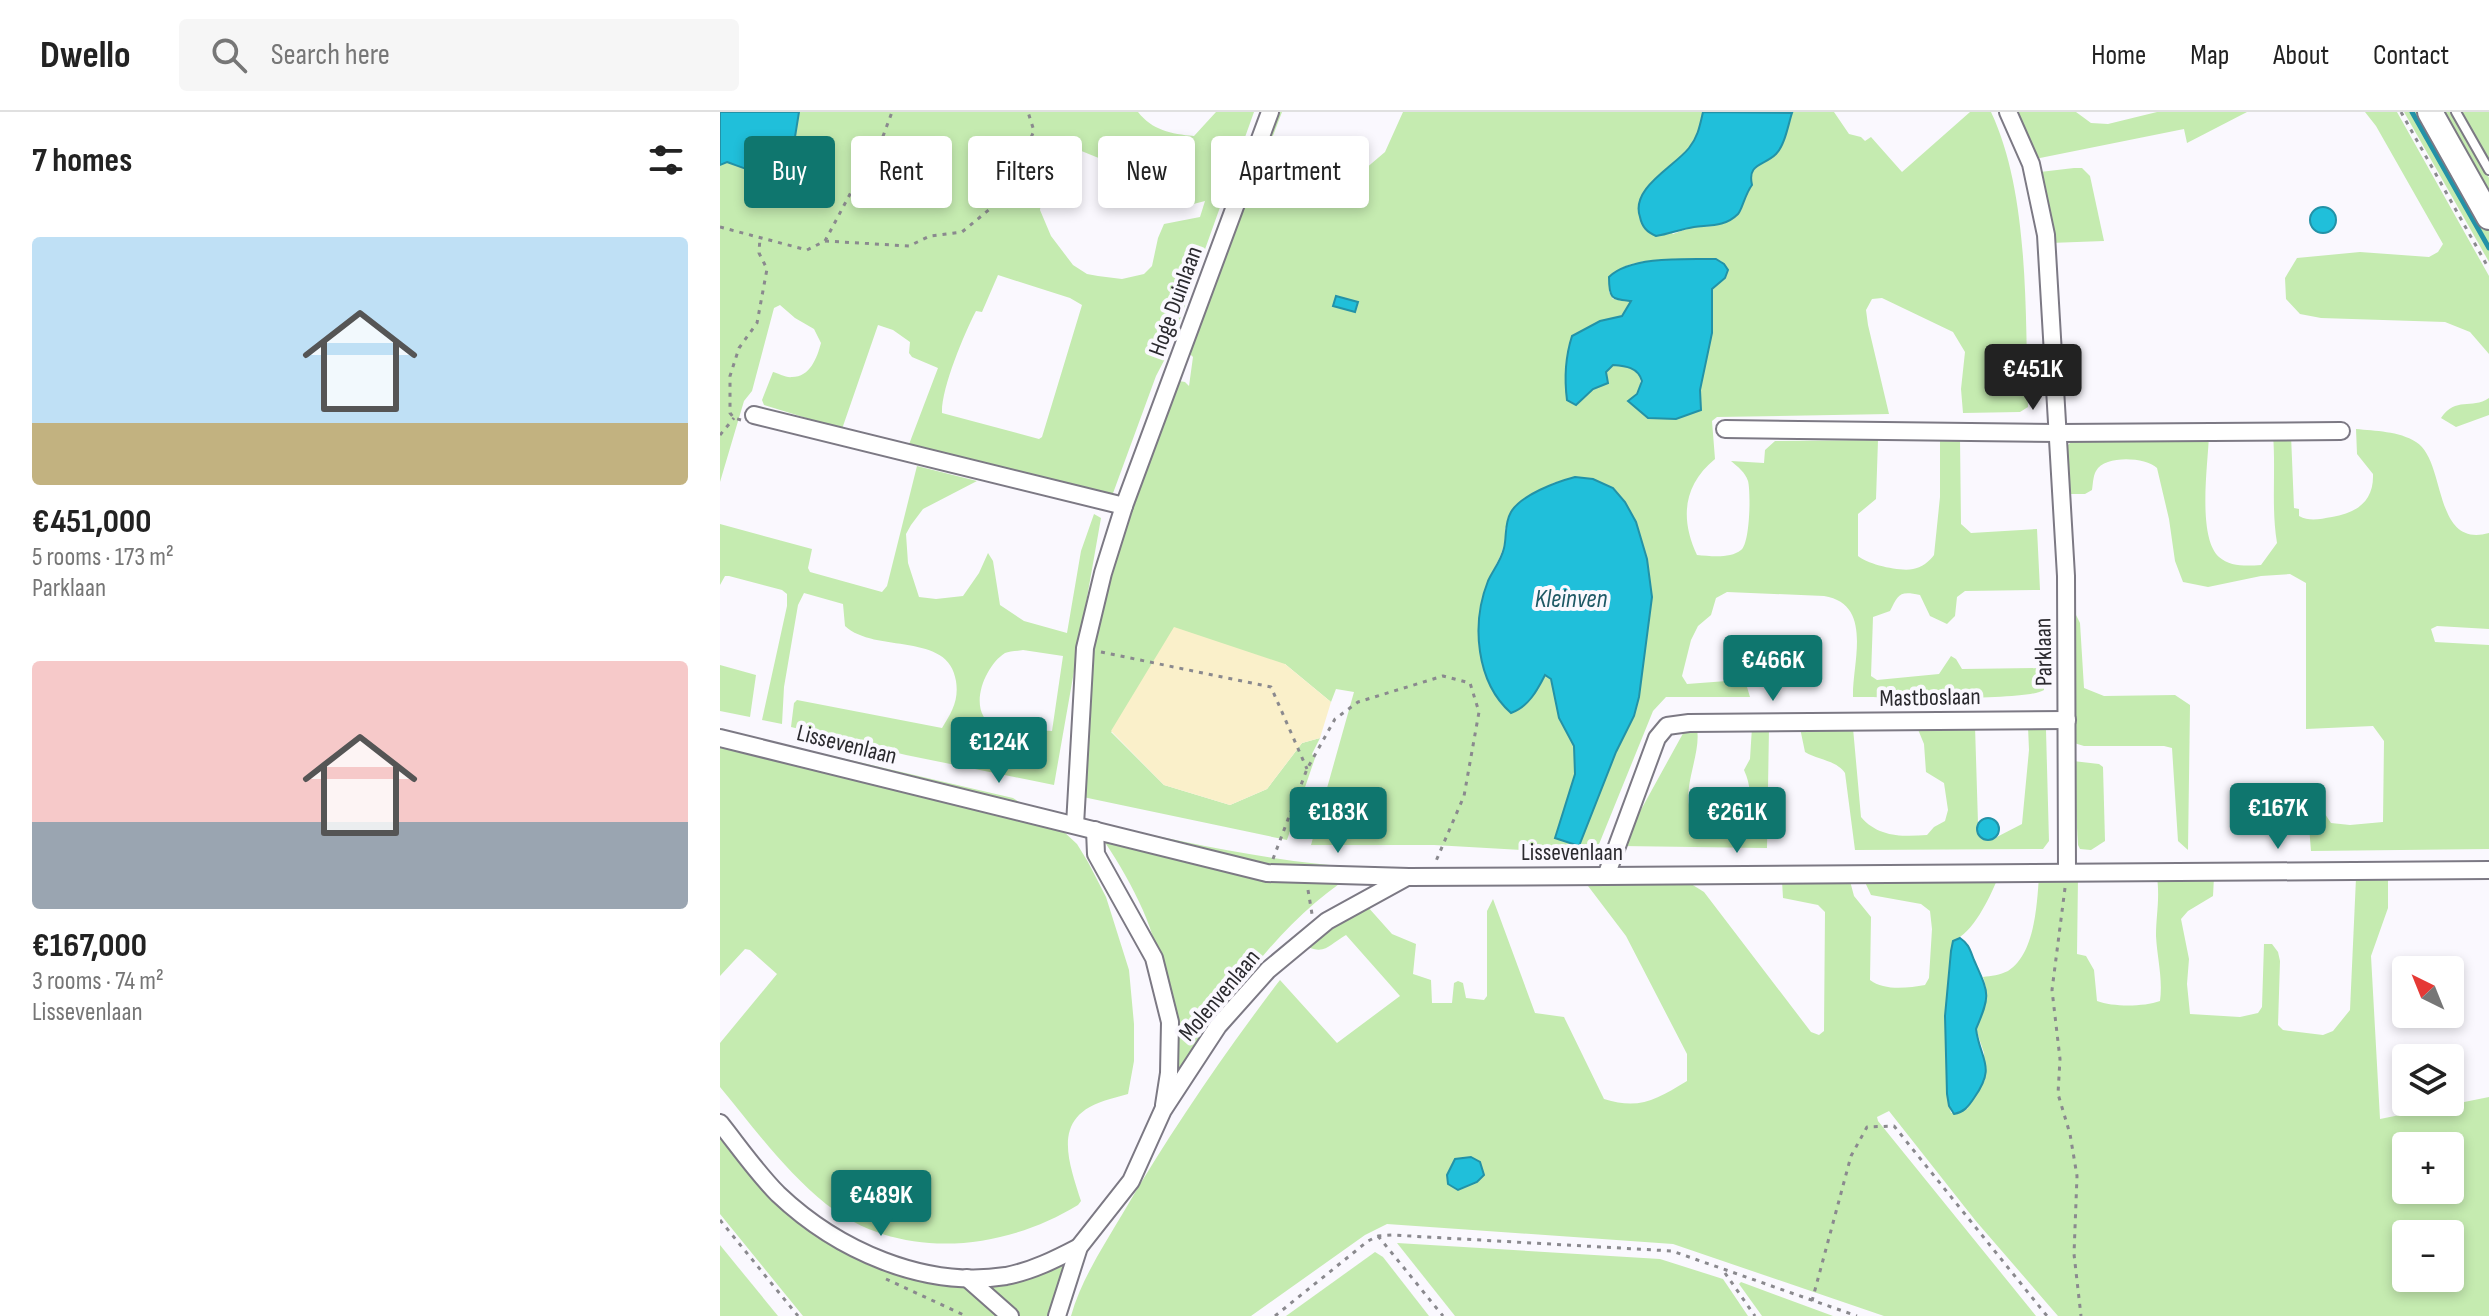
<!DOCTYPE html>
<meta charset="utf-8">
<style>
:root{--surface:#fff;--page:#f6f6f6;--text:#222;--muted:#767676;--line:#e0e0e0;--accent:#0f766e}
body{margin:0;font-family:"Sofia Sans Condensed",sans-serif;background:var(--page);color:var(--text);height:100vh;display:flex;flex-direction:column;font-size:30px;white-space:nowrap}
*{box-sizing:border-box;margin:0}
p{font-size:26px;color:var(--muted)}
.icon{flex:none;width:44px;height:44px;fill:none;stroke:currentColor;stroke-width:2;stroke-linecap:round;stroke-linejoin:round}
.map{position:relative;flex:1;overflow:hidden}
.panel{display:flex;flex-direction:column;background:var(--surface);width:720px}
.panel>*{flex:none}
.top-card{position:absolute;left:24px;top:24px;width:760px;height:72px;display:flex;gap:16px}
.needle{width:52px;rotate:317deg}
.tools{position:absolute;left:1672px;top:844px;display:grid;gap:16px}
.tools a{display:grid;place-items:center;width:72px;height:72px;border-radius:8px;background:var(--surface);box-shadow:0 4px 12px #0003;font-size:40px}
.price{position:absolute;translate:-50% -68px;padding:0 18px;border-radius:8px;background:var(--accent);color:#fff;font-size:26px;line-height:52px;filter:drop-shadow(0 2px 4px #0008)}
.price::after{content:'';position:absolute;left:50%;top:48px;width:24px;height:18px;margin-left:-12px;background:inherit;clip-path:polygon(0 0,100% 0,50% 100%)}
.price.current{background:#222;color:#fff}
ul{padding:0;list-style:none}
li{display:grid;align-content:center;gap:16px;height:424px;padding:0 32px}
li span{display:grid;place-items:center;height:248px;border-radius:8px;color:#555}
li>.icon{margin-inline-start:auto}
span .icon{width:144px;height:144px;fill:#fffc;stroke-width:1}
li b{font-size:34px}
h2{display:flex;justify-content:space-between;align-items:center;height:96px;padding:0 32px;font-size:34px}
.chip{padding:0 28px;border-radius:8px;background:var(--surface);box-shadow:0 4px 12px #0003;font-size:28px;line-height:72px}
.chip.current{background:var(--accent);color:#fff}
header{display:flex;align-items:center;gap:48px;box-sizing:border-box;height:112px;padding:0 40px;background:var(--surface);border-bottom:2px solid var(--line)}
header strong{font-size:38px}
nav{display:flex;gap:44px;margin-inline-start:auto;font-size:28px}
.search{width:560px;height:72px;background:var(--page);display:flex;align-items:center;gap:20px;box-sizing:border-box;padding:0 28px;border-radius:8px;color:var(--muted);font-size:30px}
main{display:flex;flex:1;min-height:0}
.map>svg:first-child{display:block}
</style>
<header>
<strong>Dwello</strong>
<div class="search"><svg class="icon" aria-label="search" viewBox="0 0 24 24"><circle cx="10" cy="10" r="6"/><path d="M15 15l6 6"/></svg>Search here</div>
<nav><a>Home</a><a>Map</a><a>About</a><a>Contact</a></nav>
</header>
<main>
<section class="panel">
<h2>7 homes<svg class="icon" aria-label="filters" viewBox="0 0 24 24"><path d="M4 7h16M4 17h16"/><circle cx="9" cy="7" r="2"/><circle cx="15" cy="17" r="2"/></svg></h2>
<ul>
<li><span style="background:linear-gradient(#bfe0f5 75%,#c2b280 0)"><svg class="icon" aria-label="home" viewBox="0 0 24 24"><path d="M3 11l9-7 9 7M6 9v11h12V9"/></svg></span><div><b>€451,000</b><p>5 rooms · 173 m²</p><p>Parklaan</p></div></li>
<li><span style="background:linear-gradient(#f6c9c9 65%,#9aa5b1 0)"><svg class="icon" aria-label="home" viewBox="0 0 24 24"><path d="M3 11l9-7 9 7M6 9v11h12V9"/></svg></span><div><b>€167,000</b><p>3 rooms · 74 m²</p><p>Lissevenlaan</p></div></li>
</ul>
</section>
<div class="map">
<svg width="1769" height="1204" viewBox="0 0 1769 1204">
<rect width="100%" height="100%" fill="#faf8fe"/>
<g fill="#c5ebb0" fill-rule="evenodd">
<path d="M0 0H418C432 18 451 22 474 24L496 0H534L448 241 436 264 392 384 188 335 218 256 192 245 189 241 190 230 173 218 158 213 122 317 44 293 42 288 53 260C58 261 66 266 72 265 90 265 97 246 101 231L94 217 75 206 60 193 54 196 32 279 24 289 0 370ZM347 36 359 38 430 67C438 77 435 88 444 96L462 95 485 89 480 105 444 112 438 126 432 154 424 162 402 167 378 164 367 162 353 153 331 124 320 98 323 79 336 47ZM278 163 350 186 362 193 322 325 319 327 222 301C221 277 244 222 256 199L262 200Z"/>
<path d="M556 0H562L543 50 611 70 638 63 665 40 683 0H983C981 11 979 22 973 31 956 56 927 67 918 96L953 122 972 115 994 114 1021 99 1023 86 1032 73C1027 51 1044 54 1056 42 1065 33 1069 12 1071 0H1114L1129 22 1141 25 1145 29 1151 25 1182 60 1250 0H1271C1310 83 1305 204 1308 295L1300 300 1243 301 1241 277 1245 240 1233 220 1162 186 1152 187 1146 198 1148 213 1169 302 997 305 992 309 995 347C963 373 960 407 977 443 990 444 1010 447 1021 438 1030 432 1031 380 1028 369 1025 360 1018 355 1011 349L1044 351 1045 338 1055 329 1158 328 1156 387 1138 402V444C1147 452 1180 460 1193 457 1201 456 1210 449 1214 443L1220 385V327H1240L1241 412 1251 421 1317 417 1320 478 1245 479 1237 485 1235 504 1227 512 1210 504 1200 483C1179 478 1178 483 1170 499L1153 505 1151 564 1157 568 1219 562 1231 544 1236 547 1242 557 1324 556V578C1306 590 1164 585 1133 585 1132 551 1154 492 1104 484L1007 480 996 486 991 503 978 514 971 528 962 564 967 572 1020 568 1027 575 1030 585H946L933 599 875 742 714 733H591L634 580 616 577 611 590 565 552 391 620 444 673 510 693 547 677 582 631 600 626 592 642 595 646 567 728 363 685 373 531 389 463 453 280 459 269 465 270 469 274 473 245 469 241 471 236ZM996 147 1001 149 1008 158 1005 166 992 177 990 193 993 201 980 278 981 298 917 282C927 258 916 255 893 253L886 259 888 271 873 277 897 206 903 204 912 188 893 187 889 180V165C912 141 964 149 996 147ZM855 365 873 367 905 390 916 410 927 447 919 585 914 604 896 640 859 734 835 726 855 662 854 634 839 606 831 567 825 563 818 578 762 551C756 524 758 495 768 469 776 450 787 438 785 416L833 371Z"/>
<path d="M1296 0H1356L1371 11 1388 12 1437 0H1527L1467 31 1464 17 1315 47Z"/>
<path d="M1645 0H1677L1769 164V242L1750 220 1725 210 1601 206 1580 202 1566 187 1565 166 1577 146 1640 140 1709 145 1718 140 1723 132 1656 14Z"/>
<path d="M1684 0H1702L1769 119V150Z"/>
<path d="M1719 0H1732L1769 66V89Z"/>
<path d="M1741 0H1769V50Z"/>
<path d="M1354 56H1362L1370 64 1384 129 1330 131 1320 60Z"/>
<path d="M1769 286V303L1736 315 1721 306C1736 284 1751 298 1769 286Z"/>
<path d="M1636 317C1655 319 1679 319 1696 330 1727 349 1712 437 1769 421V517L1717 514 1711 517 1715 530 1769 533V737L1591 739 1586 677 1590 674 1600 677 1603 699 1611 711 1630 713 1663 710 1664 629 1653 614 1586 617V471L1570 462 1541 464 1488 475 1463 470 1455 449 1449 407 1437 356C1425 345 1385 343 1376 359 1373 364 1373 372 1372 378L1365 382H1348L1345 336 1357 324 1489 323C1488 352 1477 425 1499 445 1510 455 1527 454 1541 453L1557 431C1551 395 1556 359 1553 323H1571L1574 396 1579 397V404C1590 410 1600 407 1612 405 1637 401 1654 389 1653 362L1637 342Z"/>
<path d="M197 354 257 369 203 397 191 413 186 422 188 451 199 485 216 487 243 484 259 461 268 441 273 449 280 493 304 509 347 521 361 439 374 402 381 406 334 673 186 643 71 615 74 591 77 588 222 616C232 600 239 588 236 569 229 519 155 542 125 514L123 492 84 481 78 493 64 575 62 612 42 608 67 494V482L62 478 9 464H5L0 473V412L92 437 88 456 90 460 162 480 167 474ZM303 538 343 544 332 619C315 618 291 622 276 615 245 602 264 554 285 541 289 539 298 539 303 538Z"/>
<path d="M1352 502 1356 503 1360 511 1364 576 1384 584 1455 583 1470 593 1468 738 1458 729 1452 636 1444 634H1364L1354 631Z"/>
<path d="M0 553 36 563 30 605 0 599Z"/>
<path d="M1255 614 1258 711 1256 716 1271 728 1302 712 1309 638 1308 615 1320 614 1326 618 1329 729 1323 737 1135 738 1125 661C1116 648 1098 648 1085 640L1080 616H1133L1141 705C1158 725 1182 725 1207 723L1214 715 1225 709 1228 698 1224 671 1206 660 1204 632 1197 615Z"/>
<path d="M1032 615 1049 616 1047 736 901 734 966 616 977 617C982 644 956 686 976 707 1013 710 1042 698 1024 658L1030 647Z"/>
<path d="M0 621H14L293 686 343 719 357 732 368 750 386 785 409 858 414 912V949L408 982C402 984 396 985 390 987 331 1003 347 1045 361 1089L358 1093C283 1139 180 1150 106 1092 66 1060 33 1015 0 975V931L57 862 30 838 25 837 0 864Z"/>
<path d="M1353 649 1379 652 1383 655 1385 729 1371 738 1360 737 1358 733Z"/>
<path d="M370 709C461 730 552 750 645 756 556 804 490 913 435 997 451 951 448 936 442 889 441 873 440 856 437 840 428 797 396 744 370 709Z"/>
<path d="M1319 764 1358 765 1357 842 1366 844 1374 858 1377 889C1393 895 1423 895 1440 889 1443 866 1437 845 1436 824 1436 803 1440 788 1437 765H1494L1493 784 1468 799 1461 807 1469 847 1467 872 1470 902 1520 905 1538 901 1542 895 1544 832H1552L1558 840 1560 849 1558 913 1563 918 1603 923 1613 919 1630 898 1636 766H1668V796L1651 844 1660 1007 1769 985V1204H1338L1255 1108 1169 999 1157 1005 1158 1009 1316 1204H1164L953 1132 667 1112 645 1123 531 1204H351C361 1168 384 1133 403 1101 451 1019 503 943 560 868L617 931 680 884 626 823C611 831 606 843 588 835L614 811 647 794 672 822 696 832 693 862 711 868 712 891H732L734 871 738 869 743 871 746 886 764 888 767 884V799L773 787 815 901 844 905 884 987C919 998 936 988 967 969V942L906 824 865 770H968L984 780 1091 920 1099 923 1104 919 1105 800 1098 793 1063 786 1062 769H1130L1134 784 1151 805 1150 868C1164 879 1188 876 1205 873L1209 866 1212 817 1210 799 1201 792 1151 783 1144 768H1277C1269 787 1253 821 1233 829L1231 839 1225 904 1227 982 1231 1001 1247 997 1265 968 1264 941 1256 917C1263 901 1270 883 1263 865 1271 864 1280 863 1288 859 1315 842 1317 792 1319 764ZM1686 1034H1730V1078H1686ZM1686 1122H1730V1166H1686Z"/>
<path d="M0 1021 73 1102 246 1174 281 1204H83L0 1102Z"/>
<path d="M677 1131 940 1147 1003 1167 1028 1204H735Z"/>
<path d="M0 1133 58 1204H0Z"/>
<path d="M655 1140 663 1145 709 1204H566Z"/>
<path d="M343 1151 347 1156 330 1204H296L291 1195 272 1177 271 1173Z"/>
<path d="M1021 1170 1113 1204H1042L1019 1172Z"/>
</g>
<path fill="#faf0ca" d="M454 515 565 552 611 590 600 626 582 631 547 677 510 693 444 673 391 619Z"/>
<g fill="#20bfda" stroke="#2392a7" stroke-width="2">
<path d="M0 0H79L70 56C50 69 27 57 7 50L0 53Z"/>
<path d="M983 0 1072 1C1068 13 1065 33 1056 42 1044 54 1027 51 1032 73 1025 82 1022 98 1018 102 1005 115 990 113 974 115 961 117 949 122 936 124 927 120 922 115 920 105 910 76 954 55 969 36 978 25 980 13 983 0Z"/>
<circle cx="1603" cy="108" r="13"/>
<path d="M996 147 1004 152 1008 158 1005 166 992 177V221L980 278 981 298 956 307 928 306 908 289 917 282 922 269C918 255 905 254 893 253L886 260 888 271 873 277 856 293 847 288C844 265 845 246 852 224L880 209 902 204 911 189C892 187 889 188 889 165 910 144 966 147 996 147Z"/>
<path d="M616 184 638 190 635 200 613 194Z"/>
<path d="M855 365 873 367 893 376 905 390 916 410 927 447 932 485 919 585 914 604 896 640 859 734 835 726 855 662 854 634 839 606 831 567 825 563C817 579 808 595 791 601 756 570 751 512 768 469 773 458 781 449 784 436 787 424 784 412 791 400 801 383 836 370 855 365Z"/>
<circle cx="1268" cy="717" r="11"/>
<path d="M1240 826C1249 832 1250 838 1254 848 1269 882 1271 882 1256 917 1260 948 1277 954 1254 986 1248 995 1244 1000 1234 1002L1229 994 1227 982 1225 904 1231 839 1233 829Z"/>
<path d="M751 1045 760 1050 764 1063 757 1070 738 1078 728 1072 727 1063 735 1047Z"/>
</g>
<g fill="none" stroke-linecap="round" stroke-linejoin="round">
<path stroke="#2392a7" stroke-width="5" d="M1692 0 1769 136"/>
<g stroke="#7c7984" stroke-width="12">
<path id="service" d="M1736 0 1769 58"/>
</g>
<g stroke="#7c7984" stroke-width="20">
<g id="minor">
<path d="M1288 0 1311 52 1326 123 1346 464 1347 760"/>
<path d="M34 303 404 394"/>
<path d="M1005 317 1339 321 1621 319"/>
<path d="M0 626 547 761 689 765 886 764 1769 758"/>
<path d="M355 713 365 536 383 461 404 394 550 0"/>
<path d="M375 718 376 742 434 846 450 910 449 961 444 993"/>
<path d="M886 764 937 626 947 614 969 611 1347 608"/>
<path d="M0 1011C19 1035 37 1061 58 1082 117 1138 204 1177 286 1164 312 1159 336 1147 359 1135"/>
<path d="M247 1166 290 1204"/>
<path d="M337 1204 359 1135 411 1069 443 998 498 914 548 858 607 809 687 765"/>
</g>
</g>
<g stroke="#7c7984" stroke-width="28">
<path id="secondary" d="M1710 0 1769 105"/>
</g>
<g stroke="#8a898e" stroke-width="3" stroke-dasharray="4 6" stroke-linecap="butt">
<path d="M1681 0 1769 157"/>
<path d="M0 115 87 138 105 129 145 54 159 35 172 0"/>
<path d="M105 129 189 134 210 124 242 120 282 87 314 19 308 0"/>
<path d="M21 308 14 306 10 301V264L19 236 37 211 47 157 39 141 40 125"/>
<path d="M0 323 14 306"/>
<path d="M381 540 551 575 587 657"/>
<path d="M553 747 587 657 615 607 638 590 723 564 750 571 759 600 744 684 716 749"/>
<path d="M1345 776 1332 878 1340 947 1338 982 1350 1022 1357 1064 1354 1142 1361 1204"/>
<path d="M588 778 592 802"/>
<path d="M0 1108 78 1204"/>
<path d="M658 1124 723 1204"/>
<path d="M1005 1161 1035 1204"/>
<path d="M166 1167 246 1204"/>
<path d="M1092 1189 1131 1044 1147 1015 1174 1014 1327 1204"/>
<path d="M555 1204 648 1129 658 1124 672 1123 952 1139 1137 1204"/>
</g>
<use href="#service" stroke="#fff" stroke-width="8"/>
<use href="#minor" stroke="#fff" stroke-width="16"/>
<use href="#secondary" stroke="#fff" stroke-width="24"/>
</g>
<g text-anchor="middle" stroke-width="8" stroke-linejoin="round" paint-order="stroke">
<g font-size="24" fill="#2b2a2f" stroke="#faf8fe">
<text transform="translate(455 189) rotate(-70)" y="8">Hoge Duinlaan</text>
<text transform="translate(1323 540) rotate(-91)" y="8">Parklaan</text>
<text transform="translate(1210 585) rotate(-1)" y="8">Mastboslaan</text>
<text transform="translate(127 632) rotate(14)" y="8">Lissevenlaan</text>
<text x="852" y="748">Lissevenlaan</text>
<text transform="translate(499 883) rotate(-50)" y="8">Molenvenlaan</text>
</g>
<g font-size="26" font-style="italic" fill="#1f5965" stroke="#faf8fe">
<text x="851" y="495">Kleinven</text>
</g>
</g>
</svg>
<div class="tools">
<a><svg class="needle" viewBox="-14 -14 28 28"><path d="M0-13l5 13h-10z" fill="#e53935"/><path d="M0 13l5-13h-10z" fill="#767676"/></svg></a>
<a><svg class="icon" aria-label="layers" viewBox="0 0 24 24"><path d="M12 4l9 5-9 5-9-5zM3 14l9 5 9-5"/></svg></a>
<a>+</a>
<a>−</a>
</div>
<b class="price current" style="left:1313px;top:300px">€451K</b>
<b class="price" style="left:1053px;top:591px">€466K</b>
<b class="price" style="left:279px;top:673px">€124K</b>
<b class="price" style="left:1558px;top:739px">€167K</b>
<b class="price" style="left:618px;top:743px">€183K</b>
<b class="price" style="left:1017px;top:743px">€261K</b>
<b class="price" style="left:161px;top:1126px">€489K</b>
<div class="top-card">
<a class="chip current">Buy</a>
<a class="chip">Rent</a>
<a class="chip">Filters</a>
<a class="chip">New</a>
<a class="chip">Apartment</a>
</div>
</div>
</main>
